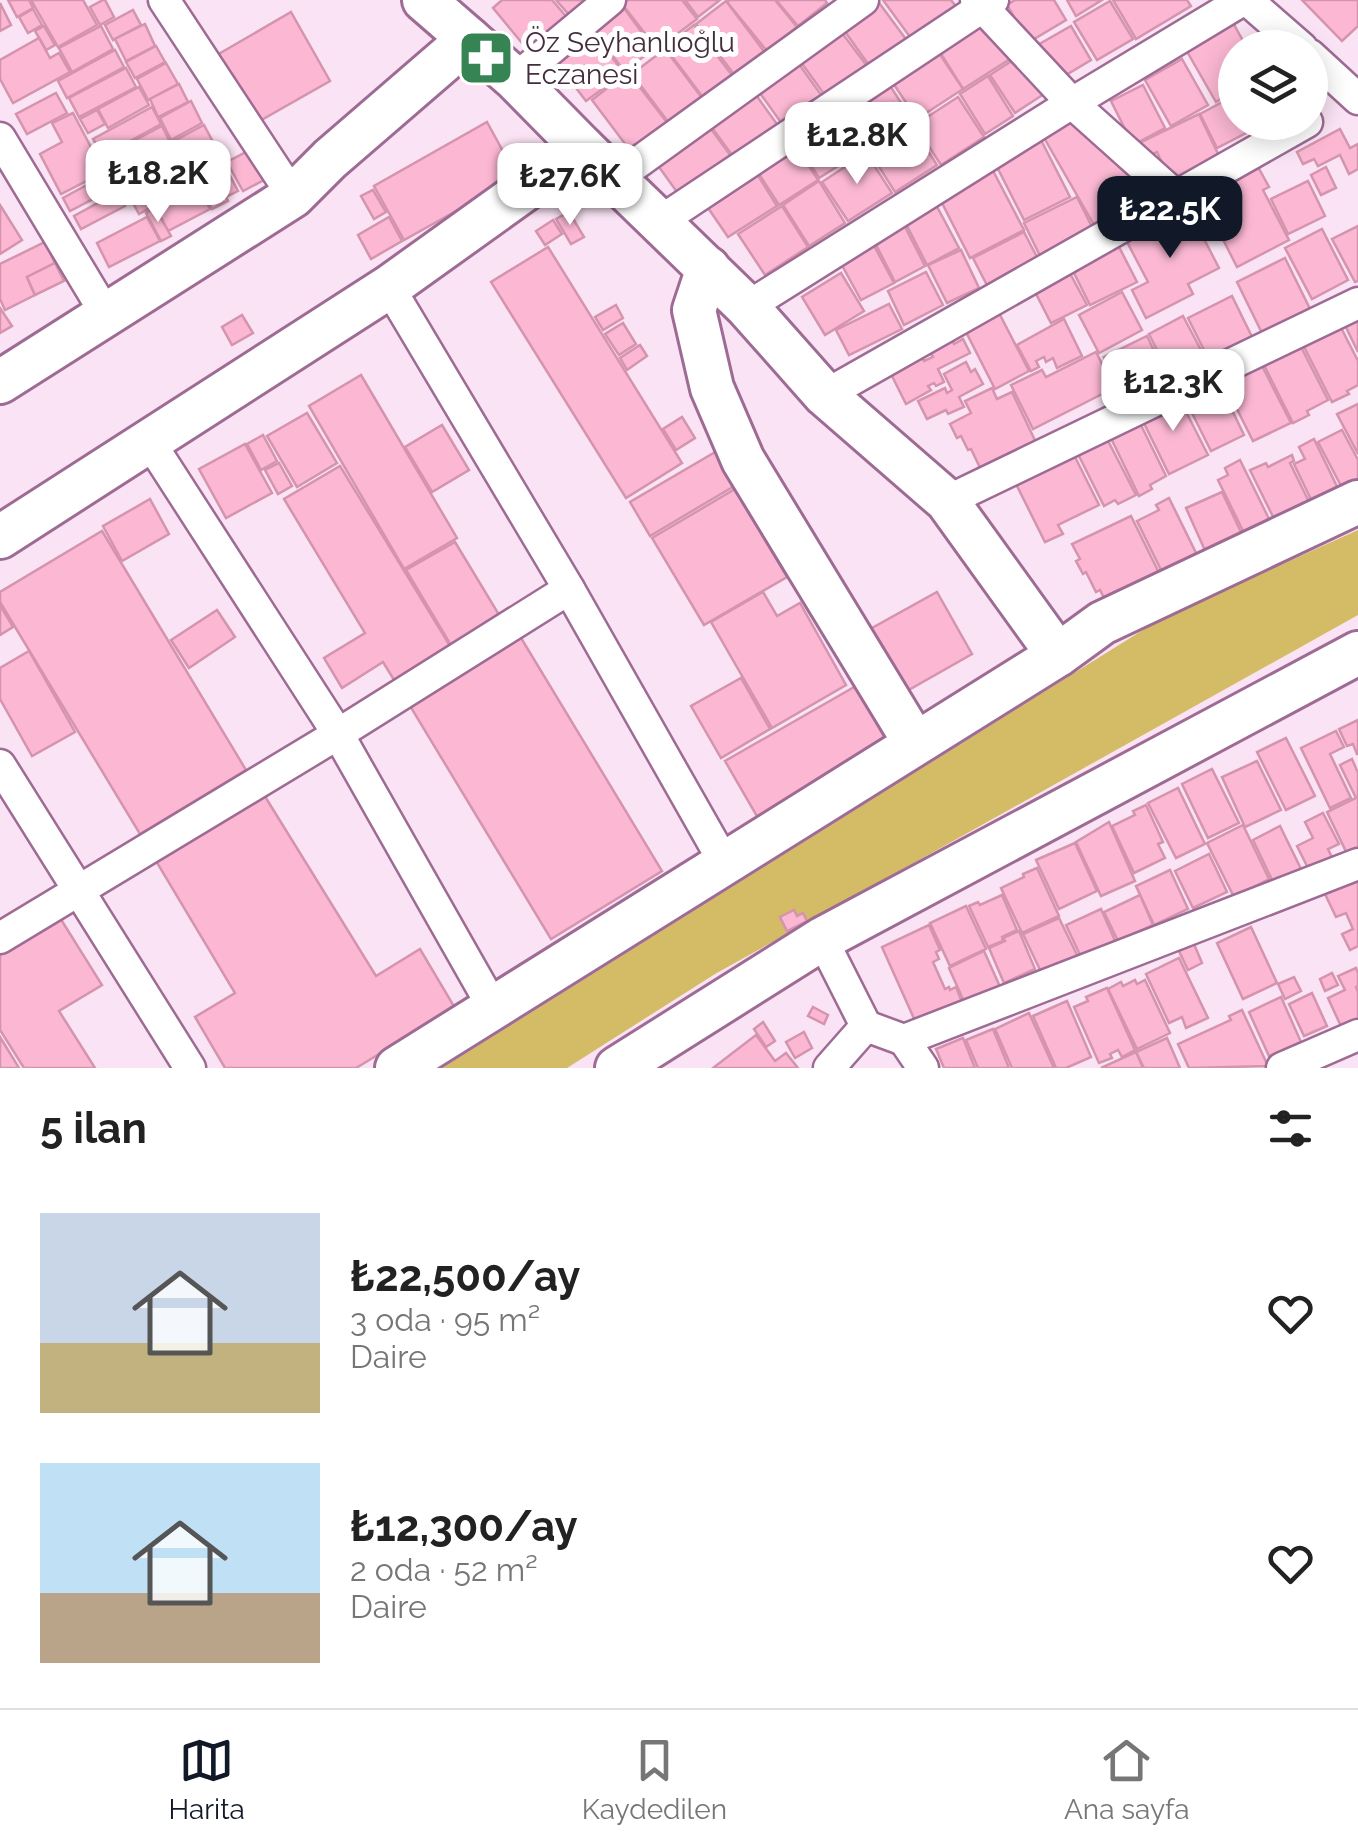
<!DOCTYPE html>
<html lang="tr">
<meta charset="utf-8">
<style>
:root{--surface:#fff;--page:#f6f6f6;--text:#222;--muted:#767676;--line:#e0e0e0;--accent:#111827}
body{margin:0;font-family:Raleway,sans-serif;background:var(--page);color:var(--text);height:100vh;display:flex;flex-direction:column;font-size:38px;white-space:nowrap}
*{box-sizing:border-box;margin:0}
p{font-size:32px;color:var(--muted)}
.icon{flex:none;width:55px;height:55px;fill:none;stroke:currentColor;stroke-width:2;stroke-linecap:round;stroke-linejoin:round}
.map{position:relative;height:1068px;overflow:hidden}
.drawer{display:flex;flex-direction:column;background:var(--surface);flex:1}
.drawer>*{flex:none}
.controls{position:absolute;left:1218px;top:30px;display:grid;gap:20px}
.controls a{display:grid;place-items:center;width:110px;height:110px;border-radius:50%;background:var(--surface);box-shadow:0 5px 25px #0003;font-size:50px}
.price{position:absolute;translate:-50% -85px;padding:0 22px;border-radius:20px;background:#fff;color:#222;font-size:32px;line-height:65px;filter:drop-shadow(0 2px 5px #0008)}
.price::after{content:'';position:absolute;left:50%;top:60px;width:30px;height:22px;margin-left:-15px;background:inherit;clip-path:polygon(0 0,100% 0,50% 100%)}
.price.on{background:var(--accent);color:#fff}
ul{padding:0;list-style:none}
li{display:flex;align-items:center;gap:30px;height:250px;padding:0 40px}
li span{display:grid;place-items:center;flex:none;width:280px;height:200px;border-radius:0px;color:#555}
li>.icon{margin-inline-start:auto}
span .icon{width:120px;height:120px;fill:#fffc;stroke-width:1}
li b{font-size:42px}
h2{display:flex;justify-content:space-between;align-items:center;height:120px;padding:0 40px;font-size:42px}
.tabs{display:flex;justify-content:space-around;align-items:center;height:140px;border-top:2px solid var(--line);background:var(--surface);font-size:28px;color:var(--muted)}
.tabs a{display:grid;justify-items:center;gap:5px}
.tabs .on{color:var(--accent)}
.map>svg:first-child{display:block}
</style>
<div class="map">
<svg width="1358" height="1068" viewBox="0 0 1358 1068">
<rect width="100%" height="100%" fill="#fae3f4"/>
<path fill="#d4bb66" d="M1358 530V615L715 974 567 1068H442L1159 620Z"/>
<g fill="#fcb8d3" stroke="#d594ae" stroke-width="2.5">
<path d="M8 0H29L33 8 17 17Z"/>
<path d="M31 0H83L97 25 58 47Z"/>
<path d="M103 0H105L114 17 100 25 90 7Z"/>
<path d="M502 0H552L570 21 531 54 493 8Z"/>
<path d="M556 0H592L571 17Z"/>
<path d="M618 0 654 49 624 71 587 21Z"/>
<path d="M619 0H682L697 19 657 49Z"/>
<path d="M685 0H720L698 17Z"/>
<path d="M729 0H775L797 27 767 51 727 2Z"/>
<path d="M776 0H825L827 3 798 26Z"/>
<path d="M877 0 908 42 871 68 841 26Z"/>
<path d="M883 0H951L958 9 913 41Z"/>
<path d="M1015 0H1054L1066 20 1029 42 1007 5Z"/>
<path d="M1067 0H1102L1076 16Z"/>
<path d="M1113 0H1187L1191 6 1136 39Z"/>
<path d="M1302 0H1358V26L1342 41Z"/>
<path d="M726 1 766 54 736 77 696 24Z"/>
<path d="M1110 1 1133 39 1097 60 1074 22Z"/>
<path d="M0 3 11 25 0 31Z"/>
<path d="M33 9 42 25 28 33 19 17Z"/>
<path d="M133 10 141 25 113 40 105 25Z"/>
<path d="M291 12 330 81 256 123 217 55Z"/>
<path d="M985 19 1010 59 963 89 938 49Z"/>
<path d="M1232 21 1247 48H1235V90L1216 102 1185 48Z"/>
<path d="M145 24 155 46 126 61 115 39Z"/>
<path d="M694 25 734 78 705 100 665 47Z"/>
<path d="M44 26 55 45 46 50 35 31Z"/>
<path d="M101 26 113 49 72 72 59 48Z"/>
<path d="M588 26 624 73 586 101 550 54Z"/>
<path d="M1071 26 1091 60 1056 81 1036 46Z"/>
<path d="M839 29 870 70 829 101 798 58Z"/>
<path d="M39 38 50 58 59 53 70 72 13 103 0 79V60Z"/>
<path d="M156 46 165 62 135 78 126 62Z"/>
<path d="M665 49 702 98 669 123 632 74Z"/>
<path d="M115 50 124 67 67 98 58 81Z"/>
<path d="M937 50 963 89 917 119 891 80Z"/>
<path d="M1019 56 1044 94 1015 113 990 75Z"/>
<path d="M1182 59 1208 105 1171 126 1145 80Z"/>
<path d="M796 60 824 99 785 128 757 89Z"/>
<path d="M166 63 178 84 148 100 137 79Z"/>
<path d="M126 68 136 87 79 117 69 98Z"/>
<path d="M628 72 669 125 632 153 592 100Z"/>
<path d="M988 76 1013 116 985 134 960 94Z"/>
<path d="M887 81 912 120 871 147 845 108Z"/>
<path d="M179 84 188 102 158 117 150 99Z"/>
<path d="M1143 85 1165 128 1133 145 1111 101Z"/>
<path d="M139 87 149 105 108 128 98 109Z"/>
<path d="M751 88 779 127 735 159 707 121Z"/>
<path d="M56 93 67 113 27 134 16 114Z"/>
<path d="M958 97 984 137 941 165 915 125Z"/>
<path d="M1230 98 1235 106V122H1243L1248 132 1217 148 1200 114Z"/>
<path d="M191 101 202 123 171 140 160 118Z"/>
<path d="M152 107 161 124 103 156 93 139Z"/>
<path d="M843 109 868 147 819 178 795 140Z"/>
<path d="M97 110 105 124 88 133 80 119Z"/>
<path d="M73 113 104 172 61 194 40 154 62 142 52 123Z"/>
<path d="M1199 114 1220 158 1171 182 1157 152 1147 157 1139 143Z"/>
<path d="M1079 115 1161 194 1097 230 1043 136Z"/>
<path d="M487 122 517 177 404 240 374 186Z"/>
<path d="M706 122 733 159 700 184 696 178 677 192 654 160Z"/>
<path d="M1244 122H1277L1252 136Z"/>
<path d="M911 124 937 165 895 192 869 151Z"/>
<path d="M204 125 213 142 185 157 176 140Z"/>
<path d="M162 126 172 146 115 176 105 156Z"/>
<path d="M1340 129 1350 148 1358 144V169L1349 174 1340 155 1318 166 1314 159 1303 164 1297 152Z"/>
<path d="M1039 136 1070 197 1024 220 993 159Z"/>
<path d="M793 141 818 180 779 205 754 166Z"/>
<path d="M215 143 223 161 194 176 185 158Z"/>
<path d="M177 146 210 209 168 231 135 168Z"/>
<path d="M248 151 264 180 243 191 227 162Z"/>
<path d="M866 153 892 193 848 221 822 182Z"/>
<path d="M990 165 1024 230 970 258 941 201 973 184 969 176Z"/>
<path d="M1257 165 1269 187 1263 190 1289 240 1237 267 1207 208 1201 211 1194 198Z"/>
<path d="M1326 167 1336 188 1321 195 1311 175Z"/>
<path d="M131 168 141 185 126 193 117 176Z"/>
<path d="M754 169 777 206 728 237 704 202Z"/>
<path d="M227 170 238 191 226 197 228 201 212 209 199 184Z"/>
<path d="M107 174 114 188 70 211 63 198Z"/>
<path d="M819 181 845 223 809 246 783 205Z"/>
<path d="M1308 181 1325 216 1288 234 1271 199Z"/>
<path d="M142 187 153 206 139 214 128 194Z"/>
<path d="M373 190 386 212 374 219 361 196Z"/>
<path d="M118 192 125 206 81 229 74 216Z"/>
<path d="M1077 197 1095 233 1042 260 1024 223Z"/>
<path d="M934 201 959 248 927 265 903 218Z"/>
<path d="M0 205 22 240 0 254Z"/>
<path d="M782 206 808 247 765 275 738 234Z"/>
<path d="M155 208 171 236 161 241 146 213Z"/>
<path d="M1188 208 1219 268 1188 284 1193 294 1146 318 1132 290 1148 282 1126 240Z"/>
<path d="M569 212 584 237 571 244 556 219Z"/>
<path d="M147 217 160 241 109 267 97 243Z"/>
<path d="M389 217 402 241 371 259 358 235Z"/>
<path d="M901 219 925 266 895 282 871 235Z"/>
<path d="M553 220 562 234 545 245 536 231Z"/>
<path d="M1358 226V281L1355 282 1332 239Z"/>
<path d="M1322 229 1348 280 1312 299 1285 248Z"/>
<path d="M1024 232 1039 261 988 287 973 258Z"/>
<path d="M871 240 894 283 861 300 838 258Z"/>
<path d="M1116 241 1137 282 1090 305 1070 265Z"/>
<path d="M45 242 55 263 27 277 35 295 5 310 0 299V264Z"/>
<path d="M548 247 682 463 626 498 491 282Z"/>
<path d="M961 250 979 288 947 303 928 265Z"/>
<path d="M1285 258 1310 309 1262 333 1237 282Z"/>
<path d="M55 263 64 281 35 295 27 277Z"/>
<path d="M1066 266 1087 305 1051 323 1031 284Z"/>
<path d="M926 272 943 305 904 325 888 291Z"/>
<path d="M841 273 864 311 825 335 802 297Z"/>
<path d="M1122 292 1142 330 1099 353 1079 315Z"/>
<path d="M1232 296 1256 345 1210 362 1188 318Z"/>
<path d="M889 304 902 329 849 355 836 330Z"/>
<path d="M616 305 623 318 603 330 595 317Z"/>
<path d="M1358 306V352L1340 315Z"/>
<path d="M0 308 12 326 0 333Z"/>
<path d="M998 311 1029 371 995 389 964 328Z"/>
<path d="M242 315 253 333 232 345 222 327Z"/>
<path d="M1183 316 1203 354 1168 372 1149 334Z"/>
<path d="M1335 316 1358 361V385L1347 391 1349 394 1332 402 1298 335Z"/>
<path d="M1064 319 1082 356 1057 368 1053 358 1046 362 1044 357 1036 361 1039 367 1031 371 1017 345Z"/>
<path d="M623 323 636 344 619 355 605 334Z"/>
<path d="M1147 336 1170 384 1127 405 1104 357Z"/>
<path d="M1296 337 1328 400 1307 411 1309 415 1293 423 1261 359Z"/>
<path d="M951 338 954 344 963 339 970 353 938 369 944 382 936 386 934 383 928 386 931 390 906 404 888 368 920 352 924 361 933 357 928 349Z"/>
<path d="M640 345 647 356 627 370 620 358Z"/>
<path d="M1096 352 1114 388 1033 429 1011 385 1042 370 1046 377Z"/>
<path d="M1258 358 1291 423 1253 441 1221 377Z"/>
<path d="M966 362 971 372 975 369 983 384 959 397 964 407 948 414 946 410 927 419 918 401 945 388 947 393 952 390 944 374Z"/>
<path d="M361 375 457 538 404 569 309 406Z"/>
<path d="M1216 377 1244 435 1211 451 1182 393Z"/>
<path d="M992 388 997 399 1012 392 1040 451 985 478 971 449 968 450 961 436 957 438 950 424 971 413 965 401Z"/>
<path d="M1177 394 1208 455 1169 474 1139 413Z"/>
<path d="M1358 404V454L1337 414Z"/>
<path d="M307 413 337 463 297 487 267 436Z"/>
<path d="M682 417 695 438 676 450 663 429Z"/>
<path d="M1138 419 1166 476 1150 485 1152 489 1139 496 1109 434Z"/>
<path d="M442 425 469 470 432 492 405 447Z"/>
<path d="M1342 430 1358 460V496L1349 501 1318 442Z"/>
<path d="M263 435 277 461 261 470 247 444Z"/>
<path d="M1105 435 1136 495 1118 504 1115 500 1104 506 1076 450Z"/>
<path d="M1314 439 1344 501 1318 514 1294 464 1305 459 1299 447Z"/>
<path d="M245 444 272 493 226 518 199 469Z"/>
<path d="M1071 449 1099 505 1058 525 1063 534 1045 542 1013 478Z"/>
<path d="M717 451 736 485 650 536 630 502Z"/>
<path d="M1292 455 1294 461 1290 463 1314 512 1279 529 1250 470 1266 463 1268 467Z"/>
<path d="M1240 460 1273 527 1247 539 1218 480 1228 475 1225 468Z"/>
<path d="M279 463 292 486 278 494 265 470Z"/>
<path d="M340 466 455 654 399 688 383 662 342 688 324 658 365 633 284 499Z"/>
<path d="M735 489 787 577 704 625 652 538Z"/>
<path d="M1222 492 1249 549 1212 566 1186 508Z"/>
<path d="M1169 498 1199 559 1164 576 1137 521 1159 510 1156 505Z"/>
<path d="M150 499 169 534 122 561 103 526Z"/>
<path d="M1131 516 1162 579 1108 606 1100 590 1096 592 1086 572 1083 574 1076 561 1080 559 1072 544Z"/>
<path d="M102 531 246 770 140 834 0 602V592Z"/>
<path d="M455 542 501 618 452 647 406 570Z"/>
<path d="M763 592 777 616 800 603 846 685 772 728 711 622Z"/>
<path d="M937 592 972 654 898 696 863 633Z"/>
<path d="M0 605 13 627 0 635Z"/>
<path d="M217 610 235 637 189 668 171 640Z"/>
<path d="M515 628 662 871 551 939 404 696Z"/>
<path d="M29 651 75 732 32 756 0 699V668Z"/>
<path d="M741 678 770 729 721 758 691 706Z"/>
<path d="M856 686 888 744 758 818 725 761Z"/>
<path d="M1358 720V754H1357L1353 744 1347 746 1339 729Z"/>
<path d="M1336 731 1344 747 1330 754 1351 798 1330 808 1301 748Z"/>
<path d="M1286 738 1315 796 1286 810 1257 752Z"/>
<path d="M1352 759 1358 773V861L1352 864 1327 812 1356 798 1340 765Z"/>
<path d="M1257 761 1281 810 1245 827 1222 777Z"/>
<path d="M1212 769 1239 823 1208 838 1182 784Z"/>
<path d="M1178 788 1205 844 1176 858 1148 803Z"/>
<path d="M261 790 376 976 420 949 455 1008 356 1068H225L195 1017 235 993 153 856Z"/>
<path d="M1146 805 1163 842 1158 844 1165 858 1134 873 1112 826 1135 815 1133 811Z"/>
<path d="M1323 813 1339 844 1328 849 1336 866 1313 878 1297 846 1313 838 1305 822Z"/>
<path d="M1109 822 1135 881 1101 896 1076 842Z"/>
<path d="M1243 825 1269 879 1234 897 1207 843Z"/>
<path d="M1280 826 1301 869 1273 882 1253 840Z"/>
<path d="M1075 843 1097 891 1059 909 1036 860Z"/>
<path d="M1209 854 1227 892 1193 908 1175 871Z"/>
<path d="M1037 868 1059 916 1022 933 1001 888 1024 877 1023 874Z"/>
<path d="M1170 870 1188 909 1154 925 1136 886Z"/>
<path d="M1358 879V946L1350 950 1342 934 1353 929 1346 913 1336 917 1325 894Z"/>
<path d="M1002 895 1017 930 1002 937 1003 941 988 947 969 906 978 902 980 905Z"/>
<path d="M1140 895 1153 925 1118 941 1104 912Z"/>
<path d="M966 906 986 949 950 966 930 923Z"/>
<path d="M1101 909 1116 943 1081 957 1066 925Z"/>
<path d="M794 910 797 916 803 913 807 921 787 931 780 917Z"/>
<path d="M57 913 102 985 59 1011 95 1068H24L0 1030V948Z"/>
<path d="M1059 918 1079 959 1043 976 1023 934Z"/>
<path d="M929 925 940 950 936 952 939 959 933 962 945 989 949 987 950 990 956 987 962 1002 916 1023 882 947Z"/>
<path d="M1251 927 1277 983 1243 999 1217 943Z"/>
<path d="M1019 931 1035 969 1004 983 989 948 1005 941 1003 938Z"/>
<path d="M1194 944 1202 963 1188 970 1179 951Z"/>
<path d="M984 951 1001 989 966 1006 949 968Z"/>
<path d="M1179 958 1208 1018 1186 1028 1182 1017 1169 1023 1146 974Z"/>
<path d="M1356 968 1358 973V986L1356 987 1358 992V1029L1345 1035 1328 998 1345 990 1338 976Z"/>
<path d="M1332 973 1338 985 1325 991 1320 979Z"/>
<path d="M1294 977 1301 991 1285 999 1278 984Z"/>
<path d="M1135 980 1137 984 1145 980 1170 1033 1137 1049 1108 989 1121 982 1123 986Z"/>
<path d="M1107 988 1135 1050 1122 1057 1118 1050 1110 1054 1112 1058 1099 1063 1074 1007 1088 1001 1086 997Z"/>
<path d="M1312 993 1327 1026 1304 1036 1289 1004Z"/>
<path d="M1281 997 1301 1042 1269 1056 1249 1012Z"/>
<path d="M1067 1001 1091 1057 1066 1068H1056L1033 1016Z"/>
<path d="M813 1007 828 1015 824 1024 808 1016Z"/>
<path d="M1242 1010 1268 1066 1189 1068 1178 1044 1231 1020 1229 1016Z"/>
<path d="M1029 1013 1054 1068H1012L995 1029Z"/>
<path d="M763 1022 775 1041 766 1047 754 1029Z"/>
<path d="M993 1029 1009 1068H978L966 1040Z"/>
<path d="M804 1032 812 1048 795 1058 786 1042Z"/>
<path d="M756 1035 775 1061 786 1053 798 1068H713Z"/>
<path d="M0 1037 19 1068H0Z"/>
<path d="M963 1038 975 1068H944L936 1049Z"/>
<path d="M1167 1038 1180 1068H1144L1136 1052Z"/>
<path d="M1136 1052 1143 1068H1101Z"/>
</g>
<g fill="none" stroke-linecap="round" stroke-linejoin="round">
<g stroke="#9e6b94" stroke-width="35">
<g id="street">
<path d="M164 0 293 196"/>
<path d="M976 0 1072 103 1177 197"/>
<path d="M1247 0 1302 48"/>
<path d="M1310 55 1358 99"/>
<path d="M515 79 610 0"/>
<path d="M0 138 107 316"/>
<path d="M615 179 863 0"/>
<path d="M659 222 993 0"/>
<path d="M389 287 569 589 724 862"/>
<path d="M747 307 1072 103 1243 0"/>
<path d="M825 395 1307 122"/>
<path d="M149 441 338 734 494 1009"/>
<path d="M947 501 1358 303"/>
<path d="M0 765 190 1068"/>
<path d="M0 938 338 734 569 589"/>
<path d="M822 939 866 1026"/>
<path d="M904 1040 923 1068"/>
<path d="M829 1068 866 1026 904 1040 1358 864"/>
<path d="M1282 1068 1358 1035"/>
</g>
</g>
<g stroke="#9e6b94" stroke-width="48">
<g id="secondary">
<path d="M469 39 515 79 583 148 747 307 825 395 947 501 1058 655"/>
<path d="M708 268 694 310 712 388 743 460 915 743"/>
<path d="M0 382 293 196 330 159 469 39 424 0"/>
<path d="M0 537 389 287 583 148"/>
<path d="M397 1068 1058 655 1102 623 1358 502"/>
<path d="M617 1068 822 939 1358 653"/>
</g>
</g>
<use href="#street" stroke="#fff" stroke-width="30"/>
<use href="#secondary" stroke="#fff" stroke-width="42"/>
</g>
<defs>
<g id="pharmacy-square" transform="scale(2.875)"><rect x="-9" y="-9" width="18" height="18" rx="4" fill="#368453" stroke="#fff"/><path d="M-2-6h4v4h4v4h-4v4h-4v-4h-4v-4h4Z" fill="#fff"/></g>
</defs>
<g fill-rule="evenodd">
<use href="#pharmacy-square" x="486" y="58"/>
</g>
<g text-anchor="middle" stroke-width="10" stroke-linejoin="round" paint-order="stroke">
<g font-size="28" fill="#422d3e" stroke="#fff" text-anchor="start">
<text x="525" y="52">Öz Seyhanlıoğlu<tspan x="525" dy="32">Eczanesi</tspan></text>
</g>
</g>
</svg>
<div class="controls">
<a><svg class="icon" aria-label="layers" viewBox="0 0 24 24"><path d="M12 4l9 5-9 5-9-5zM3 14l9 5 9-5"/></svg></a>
</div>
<b class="price" style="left:857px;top:187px">₺12.8K</b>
<b class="price" style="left:158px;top:225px">₺18.2K</b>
<b class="price" style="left:570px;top:228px">₺27.6K</b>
<b class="price on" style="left:1170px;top:261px">₺22.5K</b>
<b class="price" style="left:1173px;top:434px">₺12.3K</b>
</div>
<section class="drawer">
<h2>5 ilan<svg class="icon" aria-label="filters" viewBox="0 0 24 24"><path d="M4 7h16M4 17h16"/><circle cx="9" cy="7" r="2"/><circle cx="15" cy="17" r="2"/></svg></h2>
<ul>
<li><span style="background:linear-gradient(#c9d6e8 65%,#c2b280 0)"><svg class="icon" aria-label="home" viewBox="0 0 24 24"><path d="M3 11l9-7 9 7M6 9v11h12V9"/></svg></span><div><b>₺22,500/ay</b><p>3 oda · 95 m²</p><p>Daire</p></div><svg class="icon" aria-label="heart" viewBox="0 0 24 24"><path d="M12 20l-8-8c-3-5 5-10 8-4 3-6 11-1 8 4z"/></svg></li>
<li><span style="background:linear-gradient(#bfe0f5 65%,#b9a48a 0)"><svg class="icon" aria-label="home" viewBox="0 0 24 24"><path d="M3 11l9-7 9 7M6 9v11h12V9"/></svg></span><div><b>₺12,300/ay</b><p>2 oda · 52 m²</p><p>Daire</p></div><svg class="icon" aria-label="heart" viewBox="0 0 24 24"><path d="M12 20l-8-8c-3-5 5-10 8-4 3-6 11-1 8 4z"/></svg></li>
</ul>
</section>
<nav class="tabs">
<a class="on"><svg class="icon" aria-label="map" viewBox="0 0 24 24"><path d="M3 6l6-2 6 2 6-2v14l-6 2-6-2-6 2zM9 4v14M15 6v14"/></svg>Harita</a>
<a><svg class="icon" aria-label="saved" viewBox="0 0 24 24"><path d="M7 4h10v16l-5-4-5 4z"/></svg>Kaydedilen</a>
<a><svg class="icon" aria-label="home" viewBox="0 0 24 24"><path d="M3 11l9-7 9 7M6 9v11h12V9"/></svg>Ana sayfa</a>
</nav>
